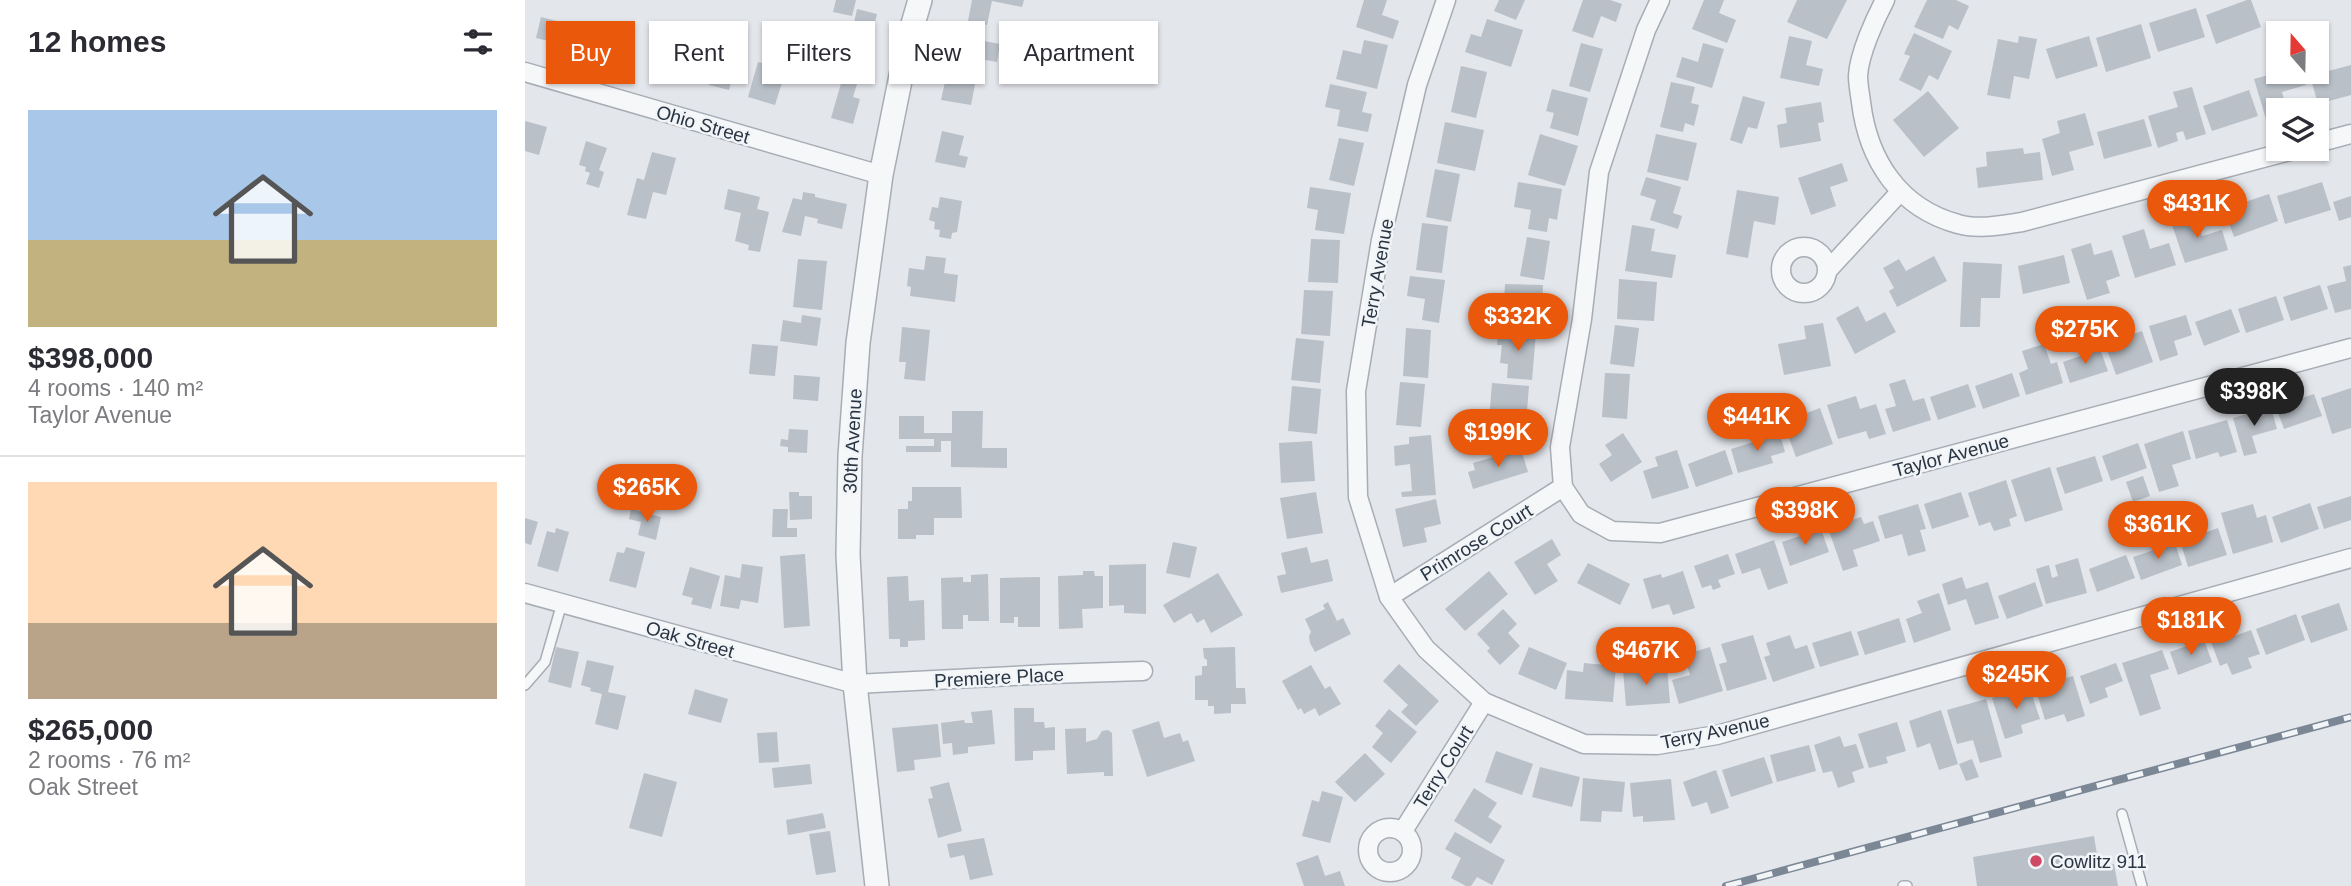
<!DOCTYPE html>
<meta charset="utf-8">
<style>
:root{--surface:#fff;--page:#f7f7f7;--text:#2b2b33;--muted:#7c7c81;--line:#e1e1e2;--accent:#ea580c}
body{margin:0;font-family:Arial,sans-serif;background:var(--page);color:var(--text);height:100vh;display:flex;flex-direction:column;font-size:26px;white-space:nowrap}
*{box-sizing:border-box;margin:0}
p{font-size:23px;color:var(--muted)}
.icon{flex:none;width:38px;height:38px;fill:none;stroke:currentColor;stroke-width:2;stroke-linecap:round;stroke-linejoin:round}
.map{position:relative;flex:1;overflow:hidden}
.panel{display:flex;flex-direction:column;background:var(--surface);width:525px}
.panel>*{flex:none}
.top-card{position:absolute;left:21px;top:21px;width:665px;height:63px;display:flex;gap:14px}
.needle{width:46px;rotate:340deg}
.fabs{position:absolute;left:1741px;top:21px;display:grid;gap:14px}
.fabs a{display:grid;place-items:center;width:63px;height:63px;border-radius:0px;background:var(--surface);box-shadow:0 2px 5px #0004;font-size:35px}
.price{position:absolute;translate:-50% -60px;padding:0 16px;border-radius:24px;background:var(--accent);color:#fff;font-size:23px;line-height:46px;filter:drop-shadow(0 2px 4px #0008)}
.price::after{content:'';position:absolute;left:50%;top:42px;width:21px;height:16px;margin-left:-10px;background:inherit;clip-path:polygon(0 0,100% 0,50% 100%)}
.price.on{background:#222;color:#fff}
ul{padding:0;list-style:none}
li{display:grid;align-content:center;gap:14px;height:371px;padding:0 28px}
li+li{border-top:2px solid var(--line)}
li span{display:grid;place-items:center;height:217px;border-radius:0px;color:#555}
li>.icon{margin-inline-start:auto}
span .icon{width:126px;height:126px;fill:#fffc;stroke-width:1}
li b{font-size:30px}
h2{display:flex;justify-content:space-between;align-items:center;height:84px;padding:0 28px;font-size:30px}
.tag{padding:0 24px;border-radius:0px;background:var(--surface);box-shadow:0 2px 5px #0004;font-size:24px;line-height:63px}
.tag.on{background:var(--accent);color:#fff}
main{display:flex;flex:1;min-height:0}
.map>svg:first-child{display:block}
</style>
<main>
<section class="panel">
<h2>12 homes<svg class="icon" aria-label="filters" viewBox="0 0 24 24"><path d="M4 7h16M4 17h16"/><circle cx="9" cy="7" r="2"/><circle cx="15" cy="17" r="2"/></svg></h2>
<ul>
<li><span style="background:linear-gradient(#a9c7e8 60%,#c2b280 0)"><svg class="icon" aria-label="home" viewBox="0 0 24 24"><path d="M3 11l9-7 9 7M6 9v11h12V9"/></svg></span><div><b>$398,000</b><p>4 rooms · 140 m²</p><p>Taylor Avenue</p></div></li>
<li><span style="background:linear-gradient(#ffd9b3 65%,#b9a48a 0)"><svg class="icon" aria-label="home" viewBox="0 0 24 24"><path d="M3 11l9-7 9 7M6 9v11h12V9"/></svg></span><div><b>$265,000</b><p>2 rooms · 76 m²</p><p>Oak Street</p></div></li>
</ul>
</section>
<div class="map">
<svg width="1826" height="886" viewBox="0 0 1826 886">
<rect width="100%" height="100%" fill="#e3e6eb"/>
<g fill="#bac0c8">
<path d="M311 0H331L327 16 308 12Z"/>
<path d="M447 0H499L497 7 467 1 462 25 443 21Z"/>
<path d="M839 0H862L857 15 874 21 868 39 831 27Z"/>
<path d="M974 0H1000L991 20 969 11Z"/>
<path d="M1058 0H1085L1097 4 1091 22 1076 16 1068 38 1047 31Z"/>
<path d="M1179 0H1199L1194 13 1211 20 1202 43 1167 29Z"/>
<path d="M1272 0H1322L1302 39 1262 22Z"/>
<path d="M1402 0H1431L1444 6 1433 30 1424 25 1418 39 1389 27Z"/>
<path d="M1722 0H1726L1736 27 1691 44 1681 15Z"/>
<path d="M1671 8 1680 37 1633 52 1624 23Z"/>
<path d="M332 9 352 14 347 36 327 32Z"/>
<path d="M16 17 62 29 57 49 11 38Z"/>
<path d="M962 19 998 30 986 67 940 52 946 34 956 37Z"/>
<path d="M78 24 93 29 90 37 108 42 102 62 70 52Z"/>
<path d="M1616 24 1626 58 1581 72 1571 38Z"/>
<path d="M1389 33 1427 51 1413 80 1404 75 1396 91 1374 80 1385 56 1379 54Z"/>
<path d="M313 34 345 44 337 70 305 60Z"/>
<path d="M1264 36 1287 41 1281 65 1298 69 1294 86 1255 78Z"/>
<path d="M1494 36 1512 39 1504 79 1489 76 1485 99 1462 95 1473 39 1493 43Z"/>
<path d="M1564 36 1573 66 1531 79 1521 49Z"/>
<path d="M443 38 475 44 472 62 455 59 446 105 416 100 420 82 427 83 432 59 439 60Z"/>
<path d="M839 40 863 45 852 89 811 79 818 50 836 54Z"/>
<path d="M1056 43 1078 49 1065 92 1044 86Z"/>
<path d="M1178 43 1199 49 1187 88 1151 77 1157 57 1173 62Z"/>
<path d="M190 46 214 52 204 90 184 85 185 80 168 75 174 51 187 54Z"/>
<path d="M233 62 261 70 250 105 223 97Z"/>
<path d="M1826 65V95L1793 104 1785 76Z"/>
<path d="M936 66 962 72 951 118 926 112Z"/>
<path d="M1754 72H1777L1781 85 1757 92 1762 110H1754V115L1741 119 1729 79Z"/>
<path d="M317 80 332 84 328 97 335 99 328 124 306 118Z"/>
<path d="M1146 82 1170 87 1166 103 1174 105 1169 126 1160 123 1158 132 1135 127Z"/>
<path d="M805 84 842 92 837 112 847 114 843 132 812 126 815 110 800 107Z"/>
<path d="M1667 87 1681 134 1661 140 1658 131 1651 133 1653 141 1633 148 1623 116 1653 107 1648 92Z"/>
<path d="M1027 89 1063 98 1053 136 1025 128 1029 113 1021 111Z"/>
<path d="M1724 90 1733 116 1687 131 1678 106Z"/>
<path d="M1403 91 1434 128 1399 157 1368 120Z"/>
<path d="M1218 96 1240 102 1232 129 1223 127 1217 144 1205 140Z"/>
<path d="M1296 102 1299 122 1293 123 1296 141 1255 148 1252 125 1262 123 1260 108Z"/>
<path d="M1560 113 1569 145 1544 152 1549 170 1527 176 1517 139 1535 133 1532 121Z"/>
<path d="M1619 119 1627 146 1579 159 1572 132Z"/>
<path d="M0 121 22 127 14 155 0 151Z"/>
<path d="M920 122 959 130 950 171 912 163Z"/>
<path d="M417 131 439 136 434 155 443 157 440 168 410 162Z"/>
<path d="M1015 134 1053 146 1040 186 1003 175Z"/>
<path d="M1131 134 1172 143 1163 181 1122 172Z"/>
<path d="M814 138 839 143 829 186 804 180Z"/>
<path d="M61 141 82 148 74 170 79 172 74 188 61 184 65 173 60 171 61 167 54 165Z"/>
<path d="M1498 148 1499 154 1515 152 1518 180 1453 188 1451 168 1462 166 1461 152Z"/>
<path d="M127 152 151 158 141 195 128 192 121 219 102 215 112 178 119 180Z"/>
<path d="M1317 163 1323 181 1305 187 1311 206 1286 215 1273 178Z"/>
<path d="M910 169 935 174 926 222 901 217Z"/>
<path d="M1121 177 1156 187 1148 213 1157 216 1153 229 1125 220 1131 200 1115 195Z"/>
<path d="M993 182 1037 189 1032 220 1024 218 1022 232 1003 229 1006 210 989 207Z"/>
<path d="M1797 182 1806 210 1760 224 1752 196Z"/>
<path d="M785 187 826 193 819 234 790 230 793 210 782 208Z"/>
<path d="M203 189 235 197 232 209 244 212 235 252 223 250 224 245 210 241 216 213 199 209Z"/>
<path d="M1212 190 1254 197 1250 225 1229 221 1223 258 1201 254Z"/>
<path d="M278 192 290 194V197L322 204 317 229 292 223 293 219 280 216 276 236 257 232 268 198 277 200Z"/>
<path d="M1744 194 1753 221 1709 237 1699 209Z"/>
<path d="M1826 196V217L1814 221 1808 202Z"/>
<path d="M415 197 437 201 432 232 427 233 426 239 414 237 415 230 409 229 410 222 404 220 407 207 413 208Z"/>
<path d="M1671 214 1677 236 1697 230 1703 250 1660 263 1646 222Z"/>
<path d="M897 223 923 226 917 273 891 270Z"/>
<path d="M1107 225 1130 229 1126 251 1151 255 1147 278 1100 271Z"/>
<path d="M1619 229 1625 249 1644 243 1651 265 1610 278 1597 236Z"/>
<path d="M1002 237 1025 241 1019 280 995 276Z"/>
<path d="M786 239 815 240 813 283 783 282Z"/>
<path d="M1566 243 1569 255 1587 250 1595 276 1581 281 1585 293 1562 300 1546 249Z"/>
<path d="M1539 255 1545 283 1498 294 1493 266Z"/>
<path d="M401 256 421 258 419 273 433 275 430 302 385 296 386 287 382 286 384 268 399 270Z"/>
<path d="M1409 256 1422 281 1372 307 1364 291 1369 288 1358 268 1374 259 1381 271Z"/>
<path d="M273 259 302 261 297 310 268 307Z"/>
<path d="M1438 262 1477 264 1475 298H1456L1455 327H1435Z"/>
<path d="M1826 265V309L1810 313 1802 286 1821 281 1818 267Z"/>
<path d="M885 276 920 280 914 323 897 320 900 299 882 296Z"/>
<path d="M1094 279 1132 282 1129 321 1092 319Z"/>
<path d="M980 284 1018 285 1017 305 1000 304 999 325 978 324Z"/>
<path d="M1795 285 1803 309 1766 321 1758 297Z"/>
<path d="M779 290 808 291 805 336 776 334Z"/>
<path d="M1751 296 1759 320 1721 333 1713 309Z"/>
<path d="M1333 306 1341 322 1360 312 1371 332 1330 354 1311 318Z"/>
<path d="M1706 309 1715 332 1679 346 1670 322Z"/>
<path d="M277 315 296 318 292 346 255 341 258 320 276 323Z"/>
<path d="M1661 315 1667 335 1649 341 1653 355 1635 361 1624 326Z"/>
<path d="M1298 323 1306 366 1259 375 1253 344 1281 339 1279 326Z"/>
<path d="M1090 325 1114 328 1109 367 1085 364Z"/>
<path d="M377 327 405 330 400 381 379 379 381 362H374Z"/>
<path d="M881 328 906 330 903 378 878 376Z"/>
<path d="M973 331 1011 333 1007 380 982 378 983 364 975 363 977 345H972Z"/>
<path d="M1617 331 1628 362 1591 375 1580 344Z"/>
<path d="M771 338 799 341 795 383 766 380Z"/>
<path d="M227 344 253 346 250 376 224 374Z"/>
<path d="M1519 344 1526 364 1532 362 1538 383 1501 395 1494 373 1503 369 1497 351Z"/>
<path d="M1575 349 1583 371 1545 383 1538 362Z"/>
<path d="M1080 373 1105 374 1102 419 1077 417Z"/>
<path d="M1487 373 1495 396 1458 409 1450 386Z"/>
<path d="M269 375 295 377 293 401 268 399Z"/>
<path d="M1380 379 1388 401 1399 398 1406 420 1368 432 1360 409 1371 406 1364 384Z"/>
<path d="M875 382 900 384 896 427 871 425Z"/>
<path d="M967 383 1004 386 1002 411 985 410 982 435 963 433Z"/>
<path d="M1443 384 1451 407 1413 420 1405 397Z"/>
<path d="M767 386 796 389 792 434 763 431Z"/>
<path d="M1826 388V428L1807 434 1796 398Z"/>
<path d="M1789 394 1797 416 1759 429 1751 407Z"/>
<path d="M1331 396 1335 409 1351 404 1361 434 1344 439 1341 431 1313 439 1302 405Z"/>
<path d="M1746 407 1752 429 1727 436 1732 453 1719 456 1708 418Z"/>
<path d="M1295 408 1308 444 1271 457 1258 422Z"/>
<path d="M427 411H458L457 448H482V468L426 467V441H416V452H381V446H409V439H374V416H399V433H427Z"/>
<path d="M1702 420 1712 452 1695 457 1693 452 1671 459 1663 431Z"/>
<path d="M264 429 283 430 282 453 263 452V447L255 446 256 439 263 440Z"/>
<path d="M1658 431 1666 459 1647 465 1654 486 1634 492 1619 444Z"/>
<path d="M1098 433 1117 462 1086 482 1074 464 1087 455 1080 445Z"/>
<path d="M1255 434 1260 452 1246 456 1248 463 1213 473 1206 449Z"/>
<path d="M906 435 911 495 877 497 876 492 887 491 885 464 870 466 869 446 884 444V437Z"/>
<path d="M787 441 790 481 756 483 754 443Z"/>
<path d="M1613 443 1622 468 1586 481 1577 456Z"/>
<path d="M996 449 1003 472 948 489 943 472 950 470 948 463Z"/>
<path d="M1152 450 1164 488 1127 499 1118 471 1133 466 1130 457Z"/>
<path d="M1200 450 1208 474 1171 487 1163 464Z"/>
<path d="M1570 456 1578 481 1540 494 1531 468Z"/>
<path d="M1525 467 1538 510 1500 522 1486 480Z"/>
<path d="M1618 476 1625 496 1608 502 1601 482Z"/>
<path d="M1481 480 1492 516 1484 519 1486 526 1469 531 1465 522 1454 526 1443 493Z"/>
<path d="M387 487H436L437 518H409V535H391V539H373V509H383V501H387Z"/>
<path d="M264 492H274V496H287V519L265 520Z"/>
<path d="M791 492 798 533 762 539 755 498Z"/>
<path d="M1436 492 1444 517 1407 529 1399 504Z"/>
<path d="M1826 496V520L1799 529 1792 507Z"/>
<path d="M911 499 916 524 899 528 902 542 878 547 870 509Z"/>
<path d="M1785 503 1794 529 1756 543 1747 517Z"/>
<path d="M1393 504 1401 529 1395 530 1401 551 1383 556 1377 534 1360 539 1353 516Z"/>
<path d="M1728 504 1732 518 1741 515 1748 542 1708 554 1696 513Z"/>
<path d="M106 509 136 517 131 540 113 535 116 522 104 519Z"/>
<path d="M248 509H263L262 528H272V537H247Z"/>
<path d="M1336 517 1339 524 1348 521 1355 541 1328 550 1333 566 1318 571 1303 528Z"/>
<path d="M1677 517 1682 532 1693 528 1702 555 1663 567 1655 540 1664 537 1659 523Z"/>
<path d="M0 518 13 522 6 545 0 543Z"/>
<path d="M31 528 44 532 33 572 12 566 22 531 30 533Z"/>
<path d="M1296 529 1304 552 1265 566 1257 542Z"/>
<path d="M1027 539 1036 555 1022 564 1033 581 1010 595 989 562Z"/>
<path d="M1249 540 1263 583 1243 590 1235 568 1217 574 1210 554Z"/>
<path d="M648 542 672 547 665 578 641 573Z"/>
<path d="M1650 543 1657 565 1616 580 1608 557Z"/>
<path d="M101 547 120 552 111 588 84 581 92 552 99 553Z"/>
<path d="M782 547 786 563 803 559 808 581 756 593 752 576 761 574 756 553Z"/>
<path d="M280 554 285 626 259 628 255 556Z"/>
<path d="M1203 554 1210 574 1193 580 1196 587 1188 590 1186 585 1177 588 1169 566Z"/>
<path d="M1601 555 1610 578 1572 592 1564 569Z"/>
<path d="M1553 558 1562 593 1521 604 1511 569 1524 565 1527 578 1533 576 1530 565Z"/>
<path d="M1063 563 1105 584 1095 605 1052 583Z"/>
<path d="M217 564 238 567 233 603 216 600 214 609 195 606 200 575 215 578Z"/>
<path d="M621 564V614L599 613V605L584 606V565Z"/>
<path d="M165 567 195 576 186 609 166 604 168 598 157 595Z"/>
<path d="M558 571H569L570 576H578V608L557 609 558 628 534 629 533 576 558 575Z"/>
<path d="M964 571 983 594 940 631 920 609Z"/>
<path d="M1158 571 1170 608 1148 615 1144 604 1127 609 1118 579 1136 574 1137 578Z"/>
<path d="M693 573 718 615 686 633 679 619 672 623 666 613 649 623 638 605Z"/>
<path d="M463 574 464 621H443V615H438V629H417L416 578 438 577V582H446V575Z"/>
<path d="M383 576 384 601 399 600 400 640 383 641V647H375V639H364L362 577Z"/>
<path d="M515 577V627H493V617H489V623H475V578Z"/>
<path d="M1437 577 1441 589 1463 582 1474 618 1450 625 1441 599 1423 605 1417 584Z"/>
<path d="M1510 582 1518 606 1482 619 1473 596Z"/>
<path d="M1414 593 1426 630 1389 643 1381 619 1397 613 1392 601Z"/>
<path d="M803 602 812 621 818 618 826 634 790 652 785 643 784 636 786 632 780 619 800 609 798 605Z"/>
<path d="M1814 603 1823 630 1786 643 1776 616Z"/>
<path d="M978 609 992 624 983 633 995 646 975 665 962 651 965 648 952 634Z"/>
<path d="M1771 614 1780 640 1741 655 1731 629Z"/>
<path d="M1374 618 1381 642 1340 655 1332 632Z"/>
<path d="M1726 630 1735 654 1723 658 1727 668 1707 675 1702 663 1695 666 1685 639 1702 633 1704 638Z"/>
<path d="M1326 631 1334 655 1295 667 1287 643Z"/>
<path d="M1228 635 1242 679 1202 691 1194 664 1202 662 1196 644Z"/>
<path d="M1265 635 1270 649 1282 645 1290 668 1248 682 1239 657 1245 655 1241 643Z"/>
<path d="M1679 640 1687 662 1653 675 1645 652Z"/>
<path d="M31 647 54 652 46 688 23 682Z"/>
<path d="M710 647 711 688H720L721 704H706V713L689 714V706H683V700H670V676L677 675V666H682V660L679 658 678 648Z"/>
<path d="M1004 647 1042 663 1031 690 993 674Z"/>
<path d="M1185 647 1198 691 1154 704 1147 680 1165 675 1159 655Z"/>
<path d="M1637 650 1644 669 1625 675 1636 709 1615 716 1597 663Z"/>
<path d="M62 660 89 666 83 692 101 696 93 730 70 724 77 694 65 691 66 688 56 685Z"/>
<path d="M1059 663 1091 666 1088 702 1040 699 1042 670 1058 672Z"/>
<path d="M1591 663 1598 681 1580 688 1583 697 1565 704 1555 676Z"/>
<path d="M874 664 914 701 891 726 876 712 883 705 858 681Z"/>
<path d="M786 665 800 689 805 686 816 704 794 716 790 708 779 714 776 708 773 710 757 681Z"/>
<path d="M1142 667 1145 703 1101 706 1098 670Z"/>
<path d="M1548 676 1560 716 1542 722 1539 714 1520 720 1510 687Z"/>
<path d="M1504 686 1515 719 1496 725 1498 733 1480 739 1467 698Z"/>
<path d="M170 689 203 699 196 723 163 714Z"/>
<path d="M1461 699 1477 757 1455 763 1448 740 1432 744 1422 710Z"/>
<path d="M489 708H509V722H519L520 728 530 727V750L508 751V760L490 761Z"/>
<path d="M864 709 892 732 866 763 847 747 858 733 850 726Z"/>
<path d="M467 710 470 744 443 747V753L428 755 427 743 418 744 416 723 439 720 440 723H448L446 712Z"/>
<path d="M1416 710 1433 764 1414 770 1405 743 1392 748 1384 721Z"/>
<path d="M634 721 639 738 655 733 658 742 663 740 670 761 622 777 607 730Z"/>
<path d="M1372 722 1381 751 1361 757 1363 763 1344 768 1333 734Z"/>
<path d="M413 724 416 757 389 760 390 770 372 772 367 728Z"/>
<path d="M561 728V742L572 739 577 731 583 730 587 733 588 776H579V772L542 774 540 729Z"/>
<path d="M252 732 254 762 234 763 232 733Z"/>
<path d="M1315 736 1319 747 1331 744 1339 768 1327 772 1330 782 1313 788 1307 771 1298 773 1289 745Z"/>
<path d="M1284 745 1291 771 1252 782 1245 755Z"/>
<path d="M971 751 1008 764 997 795 960 782Z"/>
<path d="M840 753 860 774 830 802 810 782Z"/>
<path d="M1239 757 1248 783 1206 797 1197 770Z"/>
<path d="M1447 759 1454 777 1441 781 1434 764Z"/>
<path d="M285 764 287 784 249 788 247 768Z"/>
<path d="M1015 767 1055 777 1047 807 1007 797Z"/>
<path d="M1191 770 1204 808 1186 814 1182 802 1167 807 1158 782Z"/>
<path d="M119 773 152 782 137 837 104 828Z"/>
<path d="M1058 778 1100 782 1097 812 1077 811 1076 822 1055 821Z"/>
<path d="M1146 779 1150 820 1118 822V816L1108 817 1105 783Z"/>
<path d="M424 782 437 831 413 838 403 799 408 798 405 787Z"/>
<path d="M949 788 972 803 963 817 977 826 966 844 929 821Z"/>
<path d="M797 791 818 797 805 843 777 836 787 800 794 802Z"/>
<path d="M298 813 301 828 263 835 261 820Z"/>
<path d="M305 831 311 872 291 875 284 834Z"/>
<path d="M930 832 980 860 967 885 952 877 946 886H941L926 878 936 858 920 849Z"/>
<path d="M1569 836 1574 867 1589 864 1593 886H1452L1448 857Z"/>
<path d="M459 838 468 875 445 880 439 855 425 858 422 844Z"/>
<path d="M793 855 800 876 815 871 820 886H779L771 863Z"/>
</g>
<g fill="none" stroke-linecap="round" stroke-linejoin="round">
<g stroke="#a8adb5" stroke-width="12">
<g id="service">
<path d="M0 685 20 662 37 603"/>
<path d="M1597 814 1617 886"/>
<path d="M1378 886H1382"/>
</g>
</g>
<g stroke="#a8adb5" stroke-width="21">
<g id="minor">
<path d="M921 0 892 85 856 240 831 391 833 497 864 597 901 649 959 702 1059 744 1132 745 1192 735 1826 558"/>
<path d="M1135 0 1121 30 1074 172 1057 319 1035 447 1038 487 1056 514 1087 531 1135 533 1826 348"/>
<path d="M1360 0C1350 19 1334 54 1333 76 1333 84 1335 94 1336 102 1343 160 1374 208 1433 224 1453 230 1477 225 1497 222L1772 149"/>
<path d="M0 72 356 175"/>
<path d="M1792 143 1826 134"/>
<circle cx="1279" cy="270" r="23"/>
<path d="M1303 270 1375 192"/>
<path d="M0 593 330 684 526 674 618 671"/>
<path d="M864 597 1038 487"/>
<circle cx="865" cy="850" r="22"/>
<path d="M878 831 959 702"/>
</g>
</g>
<g stroke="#a8adb5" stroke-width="26">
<path id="tertiary" d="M352 886 330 684 323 555 325 456 333 343 356 175 383 41 395 0"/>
</g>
<use href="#service" stroke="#f5f7f9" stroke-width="9"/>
<use href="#minor" stroke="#f5f7f9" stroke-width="18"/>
<use href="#tertiary" stroke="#f5f7f9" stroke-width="23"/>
<g stroke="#7c8795" stroke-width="8">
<path id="rail" d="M1201 886 1826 717"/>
</g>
<use href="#rail" stroke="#f2f5f8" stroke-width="5" stroke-dasharray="16" stroke-linecap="butt"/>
</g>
<circle fill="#cf4865" stroke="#f2f5f8" stroke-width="2.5" cx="1511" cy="861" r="7"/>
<g text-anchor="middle" stroke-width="5" stroke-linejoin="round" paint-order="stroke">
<g font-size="19" fill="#2a3543" stroke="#f2f5f8">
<text transform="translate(178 124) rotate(16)" y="7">Ohio Street</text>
<text transform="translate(852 273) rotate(-80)" y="7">Terry Avenue</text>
<text transform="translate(327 441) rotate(-87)" y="7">30th Avenue</text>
<text transform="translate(1426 455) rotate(-15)" y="7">Taylor Avenue</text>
<text transform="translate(951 542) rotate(-32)" y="7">Primrose Court</text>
<text transform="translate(165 639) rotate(16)" y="7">Oak Street</text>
<text transform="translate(474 677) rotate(-3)" y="7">Premiere Place</text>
<text transform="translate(1190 731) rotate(-12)" y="7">Terry Avenue</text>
<text transform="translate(918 767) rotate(-58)" y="7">Terry Court</text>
</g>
<g font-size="19" fill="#2a3543" stroke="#f2f5f8" text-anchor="start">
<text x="1525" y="868">Cowlitz 911</text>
</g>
</g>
</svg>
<div class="fabs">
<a><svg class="needle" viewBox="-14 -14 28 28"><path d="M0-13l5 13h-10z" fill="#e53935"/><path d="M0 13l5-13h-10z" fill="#7c7c81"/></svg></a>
<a><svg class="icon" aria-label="layers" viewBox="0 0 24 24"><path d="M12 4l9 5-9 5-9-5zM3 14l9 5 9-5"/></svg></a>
</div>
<b class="price" style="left:1672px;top:240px">$431K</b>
<b class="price" style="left:993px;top:353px">$332K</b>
<b class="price" style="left:1560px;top:366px">$275K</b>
<b class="price on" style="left:1729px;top:428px">$398K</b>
<b class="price" style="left:1232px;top:453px">$441K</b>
<b class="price" style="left:973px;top:469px">$199K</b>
<b class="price" style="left:122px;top:524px">$265K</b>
<b class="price" style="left:1280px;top:547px">$398K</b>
<b class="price" style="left:1633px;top:561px">$361K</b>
<b class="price" style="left:1666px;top:657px">$181K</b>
<b class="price" style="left:1121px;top:687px">$467K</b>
<b class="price" style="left:1491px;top:711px">$245K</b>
<div class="top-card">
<a class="tag on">Buy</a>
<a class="tag">Rent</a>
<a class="tag">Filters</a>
<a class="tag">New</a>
<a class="tag">Apartment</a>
</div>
</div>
</main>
